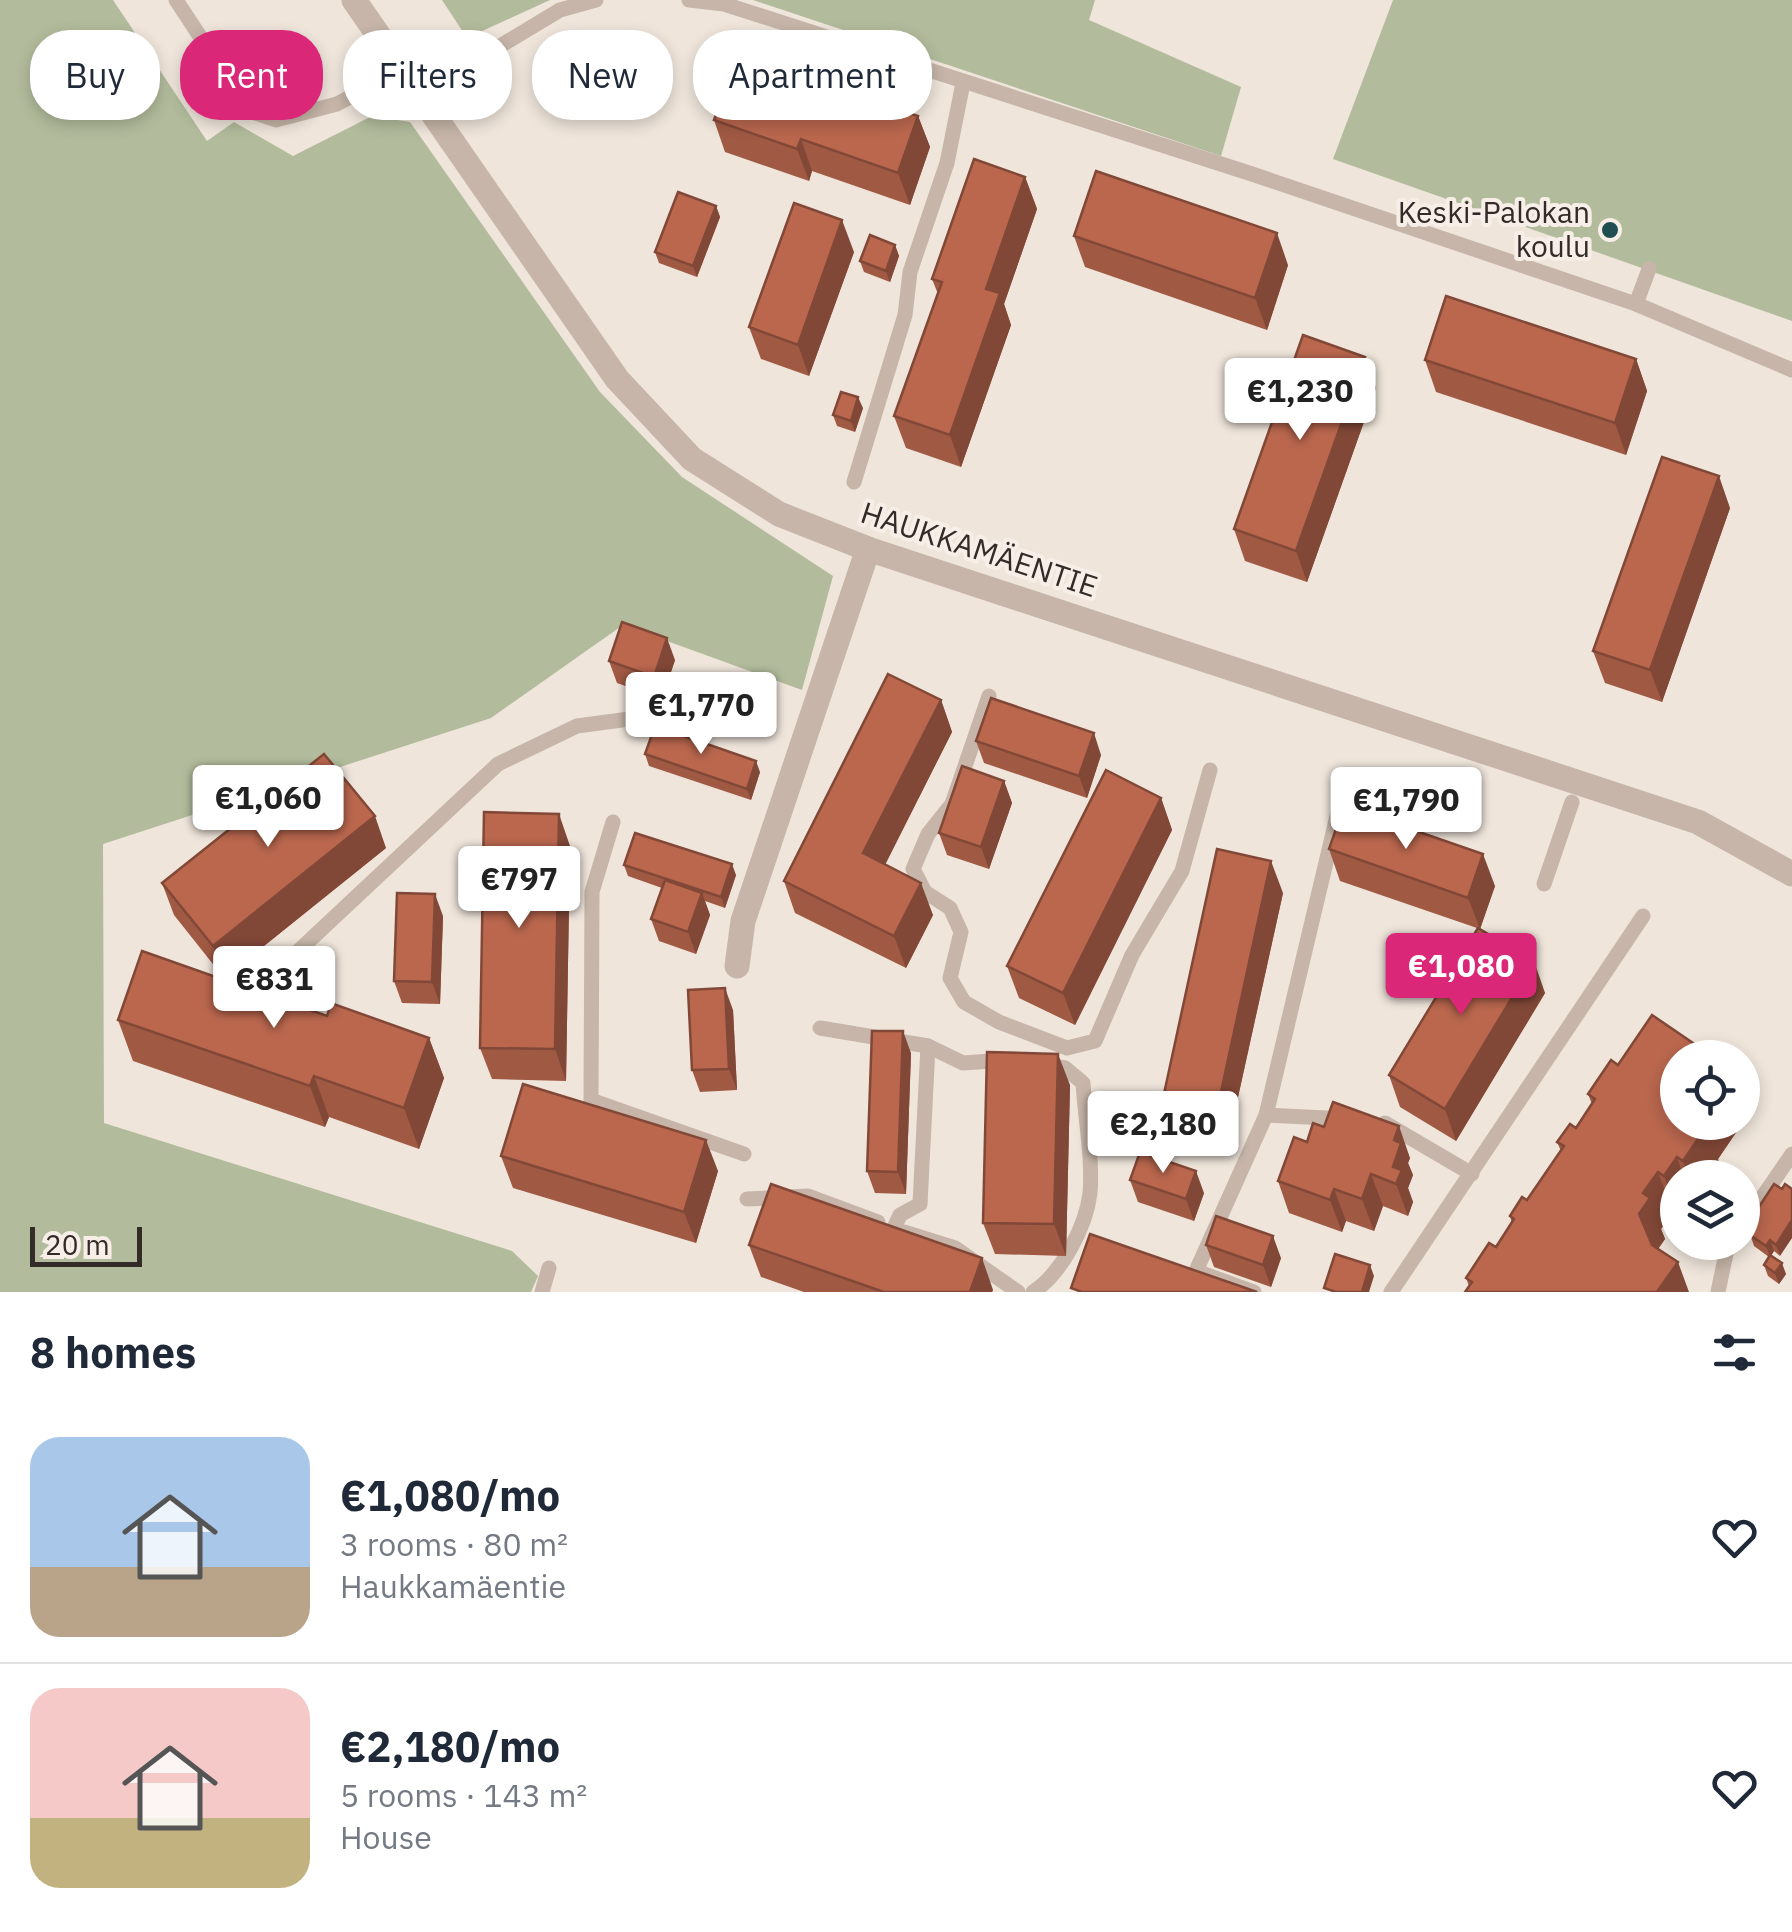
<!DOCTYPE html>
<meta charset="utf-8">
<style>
:root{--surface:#fff;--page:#f6f6f7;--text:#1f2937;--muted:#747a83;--line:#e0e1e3;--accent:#db2777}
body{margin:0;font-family:"IBM Plex Sans",sans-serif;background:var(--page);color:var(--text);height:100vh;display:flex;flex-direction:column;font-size:38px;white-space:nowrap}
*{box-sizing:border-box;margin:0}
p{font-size:32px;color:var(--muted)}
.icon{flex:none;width:55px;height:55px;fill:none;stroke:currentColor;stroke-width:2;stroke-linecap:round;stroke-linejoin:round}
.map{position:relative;height:1292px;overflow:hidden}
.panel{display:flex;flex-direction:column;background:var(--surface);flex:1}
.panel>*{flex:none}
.top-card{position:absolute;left:30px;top:30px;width:1000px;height:90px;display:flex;gap:20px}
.tools{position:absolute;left:1660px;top:1040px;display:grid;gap:20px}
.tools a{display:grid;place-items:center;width:100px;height:100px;border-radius:50%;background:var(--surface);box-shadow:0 5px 15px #0003;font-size:50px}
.scale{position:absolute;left:30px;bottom:25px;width:112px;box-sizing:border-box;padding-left:10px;border:5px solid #332b27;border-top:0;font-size:28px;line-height:35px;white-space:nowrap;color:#332b27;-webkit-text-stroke:8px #f7efe7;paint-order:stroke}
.price{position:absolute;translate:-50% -85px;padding:0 22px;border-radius:10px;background:#fff;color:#222;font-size:32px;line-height:65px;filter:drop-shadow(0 2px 5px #0008)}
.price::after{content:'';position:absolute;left:50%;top:60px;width:30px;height:22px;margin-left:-15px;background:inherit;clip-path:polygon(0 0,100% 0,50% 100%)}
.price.selected{background:var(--accent);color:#fff}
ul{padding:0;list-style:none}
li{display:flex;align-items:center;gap:30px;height:250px;padding:0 30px}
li+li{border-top:2px solid var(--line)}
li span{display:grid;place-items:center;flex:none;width:280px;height:200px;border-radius:30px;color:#555}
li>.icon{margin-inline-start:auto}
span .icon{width:120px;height:120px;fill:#fffc;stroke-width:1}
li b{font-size:42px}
h2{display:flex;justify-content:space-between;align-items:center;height:120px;padding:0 30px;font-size:42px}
.tag{padding:0 35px;border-radius:40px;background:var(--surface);box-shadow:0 5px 15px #0003;font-size:35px;line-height:90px}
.tag.selected{background:var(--accent);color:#fff}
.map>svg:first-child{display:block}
</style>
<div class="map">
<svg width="1792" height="1292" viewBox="0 0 1792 1292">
<rect width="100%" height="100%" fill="#efe5db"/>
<g fill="#b2bc9c">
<path d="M0 0H113L207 141 234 122 293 156 372 116 410 122 600 392 682 477 833 576 802 690 623 625 491 718 103 844 104 1123 512 1251 538 1276 531 1292H0Z"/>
<path d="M442 0H550L467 38Z"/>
<path d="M753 0H1095L1089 20 1241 87 1221 156Z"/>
<path d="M1393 0H1792V321L1333 159Z"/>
</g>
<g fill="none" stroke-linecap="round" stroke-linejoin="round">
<g stroke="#c6b5a8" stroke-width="15">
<path d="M176 0 249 111 276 120 337 104 402 69"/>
<path d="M689 0 724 4 1252 174 1636 304 1792 370"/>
<path d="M442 81 560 10 596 0"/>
<path d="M1636 304 1649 269"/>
<path d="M854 482 905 315 910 272 947 163 963 83"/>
<path d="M989 696 952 804 928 834 913 869 925 892 950 908 961 932 950 978 964 1002 999 1022 1067 1048 1095 1041 1132 955 1182 871 1210 770"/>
<path d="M613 822 592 892 591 1100 744 1154"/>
<path d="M1544 884 1572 802"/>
<path d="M247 999 498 764 577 726 659 715"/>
<path d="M820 1028 928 1046 963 1063 1006 1060"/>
<path d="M1266 1115 1347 1119"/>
<path d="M1385 1123 1472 1174"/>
<path d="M747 1199 808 1196 878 1222"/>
<path d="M1742 1227 1792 1154"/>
<path d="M894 1228 900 1215 920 1204 928 1046"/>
<path d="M904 1232 955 1248 1018 1292"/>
<path d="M542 1292 549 1268"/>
<path d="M1033 1292C1061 1274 1086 1227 1090 1193 1093 1158 1085 1118 1083 1083L1065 1068 1048 1065"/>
<path d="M1254 1292 1196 1271 1266 1115 1338 812"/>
<path d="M1391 1292 1643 916"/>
<path d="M1718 1292 1727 1249 1732 1242"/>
</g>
<path stroke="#c6b5a8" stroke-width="25" d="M737 966 743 921 868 549"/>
<path stroke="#c6b5a8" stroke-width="25" d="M354 0 617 379 692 459 779 514 868 549 1698 822 1792 874"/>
</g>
<g fill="#a05943">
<path d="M812 90 918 116 930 147 910 205 812 171 809 181 725 152 714 120Z"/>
<path d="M1025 177 1037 209 1004 304 1011 325 961 467 906 448 894 416 938 294 932 279Z"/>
<path d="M716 206 720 217 697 277 659 263 655 252Z"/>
<path d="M1074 236 1288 265 1267 330 1085 267Z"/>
<path d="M895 245 899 256 890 282 864 272 860 261Z"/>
<path d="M854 252 809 376 761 359 749 327Z"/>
<path d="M1365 357 1376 388 1307 582 1245 561 1234 529Z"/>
<path d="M1636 359 1647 391 1626 455 1436 392 1425 360Z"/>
<path d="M863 408 855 432 837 426 833 415Z"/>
<path d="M1730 508 1662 702 1605 683 1593 651Z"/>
<path d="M675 660 662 699 617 683 609 661Z"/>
<path d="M941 700 952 732 885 864 933 915 906 968 795 913 784 881Z"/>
<path d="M976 741 1101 755 1087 798 984 763Z"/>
<path d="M645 754 760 772 751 800 649 766Z"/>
<path d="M1004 781 1012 803 989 869 947 855 939 833Z"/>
<path d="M1161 798 1172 830 1075 1025 1019 998 1007 966Z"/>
<path d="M570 846 566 1081 492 1079 480 1048Z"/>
<path d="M386 848 224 978 174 915 162 883Z"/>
<path d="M1329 849 1495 886 1480 929 1545 993 1456 1141 1400 1107 1389 1075 1477 928 1340 881Z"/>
<path d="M624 865 736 875 725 908 705 901 710 915 696 954 659 941 651 919 662 888 628 876Z"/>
<path d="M1283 893 1227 1147 1173 1135 1162 1103Z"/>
<path d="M443 916 440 1004 402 1003 394 981Z"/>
<path d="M733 1010 737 1090 700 1092 692 1070Z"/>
<path d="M327 1016 429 1038 444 1078 419 1149 329 1117 325 1127 133 1061 118 1020Z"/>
<path d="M911 1053 906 1194 875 1193 867 1171Z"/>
<path d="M1618 1065 1742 1122V1092L1750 1112 1718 1159 1721 1168 1715 1178H1678V1216L1673 1213 1661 1229 1665 1239 1658 1249 1469 1286 1466 1278 1496 1247 1512 1223 1510 1216 1527 1200 1561 1151 1557 1142 1576 1128 1592 1104 1588 1094Z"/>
<path d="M1070 1085 1066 1256 995 1254 983 1223Z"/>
<path d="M1307 1142 1410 1158 1408 1163 1413 1175 1408 1188 1413 1202 1408 1216 1383 1206 1374 1231 1346 1221 1342 1232 1289 1213 1278 1181Z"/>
<path d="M501 1156 718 1171 696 1243 513 1188Z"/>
<path d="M1130 1180 1204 1193 1194 1221 1138 1202Z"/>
<path d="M1774 1184 1780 1256 1774 1251 1771 1256 1786 1274 1779 1284 1768 1276 1764 1265 1769 1257 1754 1246 1747 1225Z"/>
<path d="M749 1245 993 1290 992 1292H804L761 1277Z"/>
<path d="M1206 1245 1281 1258 1271 1287 1214 1267Z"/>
</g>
<g fill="#824837">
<path d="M918 116 930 147 910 205 898 173Z"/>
<path d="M801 139 812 171 809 181 797 149Z"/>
<path d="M1025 177 1037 209 1004 304 1011 325 961 467 950 435 986 289Z"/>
<path d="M716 206 720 217 697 277 693 266Z"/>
<path d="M842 220 854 252 809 376 798 345Z"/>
<path d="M1277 233 1288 265 1267 330 1255 298Z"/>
<path d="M895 245 899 256 890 282 886 271Z"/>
<path d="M1365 357 1376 388 1307 582 1296 551Z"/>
<path d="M1636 359 1647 391 1626 455 1615 423Z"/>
<path d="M858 397 863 408 855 432 851 421Z"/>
<path d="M1719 476 1730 508 1662 702 1650 670Z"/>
<path d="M667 638 675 660 662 699 654 677Z"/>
<path d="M941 700 952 732 875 885 863 853Z"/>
<path d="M1094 733 1101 755 1087 798 1079 776Z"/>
<path d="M756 761 760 772 751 800 747 789Z"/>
<path d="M1004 781 1012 803 989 869 981 847Z"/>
<path d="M1161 798 1172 830 1075 1025 1063 993Z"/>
<path d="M559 814 570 846 566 1081 555 1049Z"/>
<path d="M375 816 386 848 224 978 213 946Z"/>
<path d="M1483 854 1495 886 1480 929 1468 898Z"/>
<path d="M1271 861 1283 893 1227 1147 1216 1115Z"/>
<path d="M732 864 736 875 725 908 721 897Z"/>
<path d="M921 883 933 915 906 968 894 936Z"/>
<path d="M702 893 710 915 696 954 688 932Z"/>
<path d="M435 894 443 916 440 1004 432 982Z"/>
<path d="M1534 961 1545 993 1456 1141 1445 1109Z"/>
<path d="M725 988 733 1010 737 1090 729 1069Z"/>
<path d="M903 1031 911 1053 906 1194 898 1172Z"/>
<path d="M429 1038 444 1078 419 1149 404 1108Z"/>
<path d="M1058 1054 1070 1085 1066 1256 1054 1224Z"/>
<path d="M314 1076 329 1117 325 1127 310 1086Z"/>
<path d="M1742 1092 1750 1112 1718 1159 1721 1168 1715 1178H1689L1683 1161 1700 1122H1742Z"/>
<path d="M1399 1126 1410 1158 1408 1163 1413 1175 1408 1188 1413 1202 1408 1216 1396 1184 1393 1167 1394 1140Z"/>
<path d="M706 1140 718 1171 696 1243 684 1212Z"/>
<path d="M1677 1157 1684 1178H1678V1213L1664 1176Z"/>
<path d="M1196 1171 1204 1193 1194 1221 1186 1199Z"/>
<path d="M1658 1172 1673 1213 1661 1229 1665 1239 1654 1255 1639 1214 1643 1193Z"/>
<path d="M1371 1174 1383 1206 1374 1231 1362 1199Z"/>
<path d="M1334 1189 1346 1221 1342 1232 1330 1200Z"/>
<path d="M1792 1220V1238L1780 1256 1776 1245Z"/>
<path d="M1273 1236 1281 1258 1271 1287 1263 1265Z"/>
<path d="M1770 1240 1774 1251 1770 1257 1766 1246Z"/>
<path d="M982 1258 993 1290 992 1292H970Z"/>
<path d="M1678 1262 1689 1292H1657Z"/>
<path d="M1782 1263 1786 1274 1779 1284 1775 1273Z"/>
<path d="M1370 1265 1374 1276 1369 1292H1362Z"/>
</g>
<g fill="#ba674e" stroke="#824837" stroke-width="2.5">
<path d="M734 63 812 90 815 80 918 116 898 173 801 139 797 149 714 120Z"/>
<path d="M974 159 1025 177 986 289 1000 293 950 435 894 416 942 282 932 279Z"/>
<path d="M1096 171 1277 233 1255 298 1074 236Z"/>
<path d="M678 192 716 206 693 266 655 252Z"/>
<path d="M794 203 842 220 798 345 749 327Z"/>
<path d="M870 235 895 245 886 271 860 261Z"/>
<path d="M1446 296 1636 359 1615 423 1425 360Z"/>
<path d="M1303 335 1365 357 1296 551 1234 529Z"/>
<path d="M841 392 858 397 851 421 833 415Z"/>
<path d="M1662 457 1719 476 1650 670 1593 651Z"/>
<path d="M622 622 667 638 654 677 609 661Z"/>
<path d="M888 674 941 700 863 853 921 883 894 936 784 881Z"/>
<path d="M991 698 1094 733 1079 776 976 741Z"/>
<path d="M655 726 756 761 747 789 645 754Z"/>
<path d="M324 754 375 816 213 946 162 883Z"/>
<path d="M962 766 1004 781 981 847 939 833Z"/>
<path d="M1106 770 1161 798 1063 993 1007 966Z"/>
<path d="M1344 806 1483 854 1468 898 1329 849Z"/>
<path d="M484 812 559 814 555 1049 480 1048Z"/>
<path d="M635 833 732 864 721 897 624 865Z"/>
<path d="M1217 849 1271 861 1216 1115 1162 1103Z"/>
<path d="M665 880 702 893 688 932 651 919Z"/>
<path d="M397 893 435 894 432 982 394 981Z"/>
<path d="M1478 928 1534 961 1445 1109 1389 1075Z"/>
<path d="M142 951 327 1016 331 1003 429 1038 404 1108 314 1076 310 1086 118 1020Z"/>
<path d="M725 988 729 1069 692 1070 688 990Z"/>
<path d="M1652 1015 1715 1058H1678V1122H1700L1706 1127 1683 1161 1677 1157 1664 1176 1658 1172 1643 1193 1650 1198 1639 1214 1652 1245 1678 1262 1657 1292H1465L1472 1282 1466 1278 1489 1243 1496 1247 1514 1219 1510 1216 1522 1197 1527 1200 1564 1146 1557 1142 1570 1124 1576 1128 1595 1099 1588 1094 1611 1060 1618 1065Z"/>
<path d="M872 1031H903L898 1172 867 1171Z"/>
<path d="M987 1052 1058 1054 1054 1224 983 1223Z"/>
<path d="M523 1084 706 1140 684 1212 501 1156Z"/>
<path d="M1333 1102 1399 1126 1394 1140 1401 1143 1393 1167 1402 1170 1396 1184 1371 1174 1362 1199 1334 1189 1330 1200 1278 1181 1294 1137 1307 1142 1313 1123 1324 1127Z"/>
<path d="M1140 1152 1196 1171 1186 1199 1130 1180Z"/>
<path d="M771 1184 982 1258 970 1292H884L749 1245Z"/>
<path d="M1774 1184 1782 1189 1785 1184 1792 1189V1220L1776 1245 1770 1240 1766 1246 1750 1235 1754 1229 1747 1225Z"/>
<path d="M1216 1216 1273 1236 1263 1265 1206 1245Z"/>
<path d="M1090 1234 1257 1292H1082L1071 1288Z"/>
<path d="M1335 1254 1370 1265 1362 1292H1336L1324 1288Z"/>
<path d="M1770 1255 1782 1263 1775 1273 1764 1265Z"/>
</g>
<circle fill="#214e50" stroke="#f7efe7" stroke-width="4" cx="1610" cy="230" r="10"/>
<g text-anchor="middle" stroke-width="8" stroke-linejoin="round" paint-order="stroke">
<g font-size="30" fill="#332b27" stroke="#f7efe7" text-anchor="end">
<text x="1590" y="223">Keski-Palokan<tspan x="1590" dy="34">koulu</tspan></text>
</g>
<g font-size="30" fill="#332b27" stroke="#f7efe7">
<text transform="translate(979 550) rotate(18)" y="10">HAUKKAMÄENTIE</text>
</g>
</g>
</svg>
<div class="tools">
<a><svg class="icon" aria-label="locate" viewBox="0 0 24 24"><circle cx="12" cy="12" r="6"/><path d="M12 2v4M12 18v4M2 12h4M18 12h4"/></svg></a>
<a><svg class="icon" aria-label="layers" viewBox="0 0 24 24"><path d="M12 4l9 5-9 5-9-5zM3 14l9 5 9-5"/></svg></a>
</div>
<div class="scale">20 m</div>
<b class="price" style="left:1300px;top:443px">€1,230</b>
<b class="price" style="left:701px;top:757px">€1,770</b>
<b class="price" style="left:268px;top:850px">€1,060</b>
<b class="price" style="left:1406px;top:852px">€1,790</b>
<b class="price" style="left:519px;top:931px">€797</b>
<b class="price selected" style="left:1461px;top:1018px">€1,080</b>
<b class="price" style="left:274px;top:1031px">€831</b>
<b class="price" style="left:1163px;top:1176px">€2,180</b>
<div class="top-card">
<a class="tag">Buy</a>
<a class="tag selected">Rent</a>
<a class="tag">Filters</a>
<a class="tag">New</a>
<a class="tag">Apartment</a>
</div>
</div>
<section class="panel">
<h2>8 homes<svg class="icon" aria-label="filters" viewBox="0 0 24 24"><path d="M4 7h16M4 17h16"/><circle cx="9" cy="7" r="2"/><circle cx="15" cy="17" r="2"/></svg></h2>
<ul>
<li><span style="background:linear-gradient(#a9c7e8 65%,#b9a48a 0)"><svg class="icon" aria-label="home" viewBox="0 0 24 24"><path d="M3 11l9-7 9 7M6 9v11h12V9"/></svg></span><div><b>€1,080/mo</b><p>3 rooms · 80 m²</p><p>Haukkamäentie</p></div><svg class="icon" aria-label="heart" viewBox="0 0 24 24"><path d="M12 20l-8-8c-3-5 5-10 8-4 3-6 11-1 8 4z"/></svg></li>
<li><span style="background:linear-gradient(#f6c9c9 65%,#c2b280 0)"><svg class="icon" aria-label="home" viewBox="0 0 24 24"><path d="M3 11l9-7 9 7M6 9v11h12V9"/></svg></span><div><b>€2,180/mo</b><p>5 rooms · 143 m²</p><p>House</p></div><svg class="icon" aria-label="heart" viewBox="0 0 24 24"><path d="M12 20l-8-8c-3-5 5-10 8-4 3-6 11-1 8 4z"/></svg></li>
</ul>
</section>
